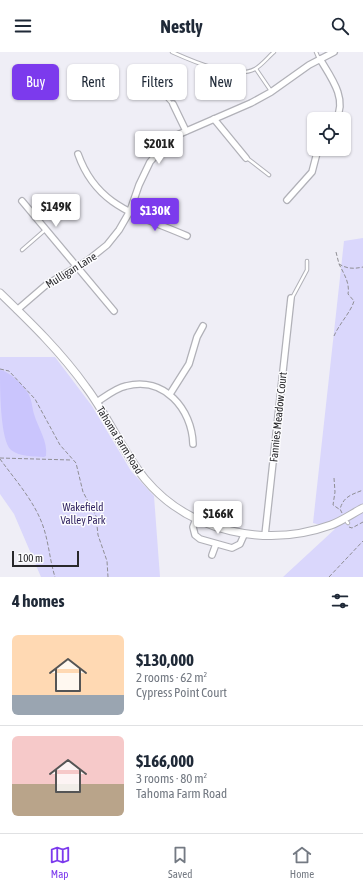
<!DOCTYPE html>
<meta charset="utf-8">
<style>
:root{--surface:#fff;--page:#f2f2f3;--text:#1f2937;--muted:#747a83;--line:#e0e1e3;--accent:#7c3aed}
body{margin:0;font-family:"Asap Condensed",sans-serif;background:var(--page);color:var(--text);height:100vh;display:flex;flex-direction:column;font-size:15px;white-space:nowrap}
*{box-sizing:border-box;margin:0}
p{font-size:13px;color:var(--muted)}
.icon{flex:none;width:22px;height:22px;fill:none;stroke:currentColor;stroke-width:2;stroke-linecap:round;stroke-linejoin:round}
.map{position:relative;height:525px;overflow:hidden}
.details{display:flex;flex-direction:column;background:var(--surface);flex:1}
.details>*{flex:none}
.banner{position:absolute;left:12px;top:12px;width:339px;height:36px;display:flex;gap:8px}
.controls{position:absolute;left:307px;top:60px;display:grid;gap:8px}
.controls a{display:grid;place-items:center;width:44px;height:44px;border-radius:6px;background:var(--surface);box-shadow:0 1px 3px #0004;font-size:20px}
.scale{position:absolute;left:12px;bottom:10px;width:67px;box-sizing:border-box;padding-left:4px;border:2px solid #28282b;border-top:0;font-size:11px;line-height:14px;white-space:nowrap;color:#28282b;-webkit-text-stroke:3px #fcfcfe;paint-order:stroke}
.price{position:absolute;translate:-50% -34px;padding:0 9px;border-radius:4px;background:#fff;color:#222;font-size:13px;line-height:26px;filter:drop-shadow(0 1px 2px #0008)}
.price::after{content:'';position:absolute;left:50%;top:24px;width:12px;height:9px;margin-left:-6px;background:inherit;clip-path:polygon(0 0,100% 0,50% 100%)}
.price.current{background:var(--accent);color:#fff}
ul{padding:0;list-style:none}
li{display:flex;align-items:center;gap:12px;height:100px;padding:0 12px}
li+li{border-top:1px solid var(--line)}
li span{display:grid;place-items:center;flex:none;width:112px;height:80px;border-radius:6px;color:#555}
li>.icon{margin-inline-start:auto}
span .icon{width:48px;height:48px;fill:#fffc;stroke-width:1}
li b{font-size:17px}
h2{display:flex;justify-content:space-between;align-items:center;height:48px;padding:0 12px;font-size:17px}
.tag{padding:0 14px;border-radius:6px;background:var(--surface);box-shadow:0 1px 3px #0004;font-size:14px;line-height:36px}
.tag.current{background:var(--accent);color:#fff}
header{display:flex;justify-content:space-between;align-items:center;height:52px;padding:0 12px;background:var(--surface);font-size:18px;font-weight:700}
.tab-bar{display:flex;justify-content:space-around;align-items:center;height:56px;border-top:1px solid var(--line);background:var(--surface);font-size:11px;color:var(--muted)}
.tab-bar a{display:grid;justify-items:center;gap:2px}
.tab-bar .current{color:var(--accent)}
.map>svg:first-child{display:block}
</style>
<header><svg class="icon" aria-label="menu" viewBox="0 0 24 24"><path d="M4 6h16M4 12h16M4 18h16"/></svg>Nestly<svg class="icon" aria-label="search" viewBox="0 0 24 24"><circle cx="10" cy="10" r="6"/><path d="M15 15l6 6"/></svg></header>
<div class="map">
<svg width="363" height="525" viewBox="0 0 363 525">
<rect width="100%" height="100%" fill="#efeef6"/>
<g fill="#dad7fc">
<path d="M363 186V525H283L335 477 313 471 344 189Z"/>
<path d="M0 305H55L92 354 131 419 154 444 160 525H41L14 462 0 442Z"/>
</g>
<path fill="#cac5fd" d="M0 318C9 319 23 333 28 341 32 348 32 355 34 362 38 376 48 389 46 404L44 405C33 404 20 405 11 398 0 388 0 336 0 318Z"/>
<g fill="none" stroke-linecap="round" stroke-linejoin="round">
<g stroke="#b1b1b8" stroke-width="4.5">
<g id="lane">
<path d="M172 0C192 9 235 28 255 17 262 13 268 5 274 0"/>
<path d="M316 0 319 7"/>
<path d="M256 17 271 39"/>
<path d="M149 27 172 52"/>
<path d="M247 106 269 123"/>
<path d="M22 198 45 178"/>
<path d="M292 246 307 218V209"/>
<path d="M347 470 348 471"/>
</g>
</g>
<g stroke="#b1b1b8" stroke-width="8">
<g id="street">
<path d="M320 7C330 24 348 47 336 67"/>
<path d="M173 52 186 79"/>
<path d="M214 67 246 106"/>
<path d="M78 102C97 156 139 163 187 184"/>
<path d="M287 148 312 120 318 97"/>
<path d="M22 149 114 259"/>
<path d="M17 258 46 233 87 209 107 193 119 178 130 159 139 133 150 110 161 97 175 84 251 51 271 40 309 13 334 0"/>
<path d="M170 342 189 312 197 285 203 274"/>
<path d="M97 350C106 344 116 336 126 334 164 324 192 357 193 392"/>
<path d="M196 467 193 475 195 483 200 487 232 496 240 492 244 483"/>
<path d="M265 483 291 246"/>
<path d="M212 503 216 492"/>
</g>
</g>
<g stroke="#b1b1b8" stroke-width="9">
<path id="secondary" d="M0 241C31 271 61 300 86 335 108 364 122 399 145 427 190 481 267 496 331 473 342 469 353 461 363 456"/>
</g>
<g stroke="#8f8e94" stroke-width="1" stroke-dasharray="4 2" stroke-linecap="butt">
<path d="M336 200 339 212C347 217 354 217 363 215"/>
<path d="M334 284C339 272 351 260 354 249L348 242C350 231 344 222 339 212"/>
<path d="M0 317 9 319 35 347 60 393 76 411 83 440 96 464 98 483 107 509 108 525"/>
<path d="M0 406 71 408"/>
<path d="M0 407C16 429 36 451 44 477 49 493 50 509 55 525"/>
<path d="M334 426 335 440 333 453 339 457"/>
<path d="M342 461 340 457C344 444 351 443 363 438"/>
<path d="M349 475 352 476 363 470"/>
<path d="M329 525 363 489"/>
</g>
<use href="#lane" stroke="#fff" stroke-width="2.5"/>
<use href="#street" stroke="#fff" stroke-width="5.5"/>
<use href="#secondary" stroke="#fff" stroke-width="7"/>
</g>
<g text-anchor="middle" stroke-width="3" stroke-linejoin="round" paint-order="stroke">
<g font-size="11" fill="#28282b" stroke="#fcfcfe">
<text transform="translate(71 218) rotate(-32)" y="4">Mulligan Lane</text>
<text transform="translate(278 365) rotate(-84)" y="4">Fannies Meadow Court</text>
<text transform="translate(120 388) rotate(58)" y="4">Tahoma Farm Road</text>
</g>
<g font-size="11" fill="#2d1f5e" stroke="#fcfcfe">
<text x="83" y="459">Wakefield<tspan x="83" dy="13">Valley Park</tspan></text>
</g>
</g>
</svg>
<div class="controls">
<a><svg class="icon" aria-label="locate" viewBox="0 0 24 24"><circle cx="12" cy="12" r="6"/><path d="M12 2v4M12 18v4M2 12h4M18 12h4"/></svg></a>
</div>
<div class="scale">100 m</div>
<b class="price" style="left:159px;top:113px">$201K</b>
<b class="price" style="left:56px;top:176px">$149K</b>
<b class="price current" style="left:155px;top:180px">$130K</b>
<b class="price" style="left:218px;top:483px">$166K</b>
<div class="banner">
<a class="tag current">Buy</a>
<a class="tag">Rent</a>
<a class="tag">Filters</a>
<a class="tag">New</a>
</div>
</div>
<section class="details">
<h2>4 homes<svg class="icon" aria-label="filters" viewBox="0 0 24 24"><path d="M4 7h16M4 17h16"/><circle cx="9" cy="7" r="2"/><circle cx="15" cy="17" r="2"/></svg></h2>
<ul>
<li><span style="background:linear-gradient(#ffd9b3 75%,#9aa5b1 0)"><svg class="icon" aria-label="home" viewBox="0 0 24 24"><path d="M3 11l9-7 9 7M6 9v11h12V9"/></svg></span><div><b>$130,000</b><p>2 rooms · 62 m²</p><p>Cypress Point Court</p></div></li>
<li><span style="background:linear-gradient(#f6c9c9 60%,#b9a48a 0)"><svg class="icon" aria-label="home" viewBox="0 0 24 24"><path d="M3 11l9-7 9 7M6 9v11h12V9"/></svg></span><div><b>$166,000</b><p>3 rooms · 80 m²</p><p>Tahoma Farm Road</p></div></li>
</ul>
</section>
<nav class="tab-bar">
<a class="current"><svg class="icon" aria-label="map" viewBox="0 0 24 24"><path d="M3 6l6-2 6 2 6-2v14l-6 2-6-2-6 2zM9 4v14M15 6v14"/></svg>Map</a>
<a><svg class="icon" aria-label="saved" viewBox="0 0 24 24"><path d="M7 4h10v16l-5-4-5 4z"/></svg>Saved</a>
<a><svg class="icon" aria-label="home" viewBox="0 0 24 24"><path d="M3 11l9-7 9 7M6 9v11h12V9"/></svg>Home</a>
</nav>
